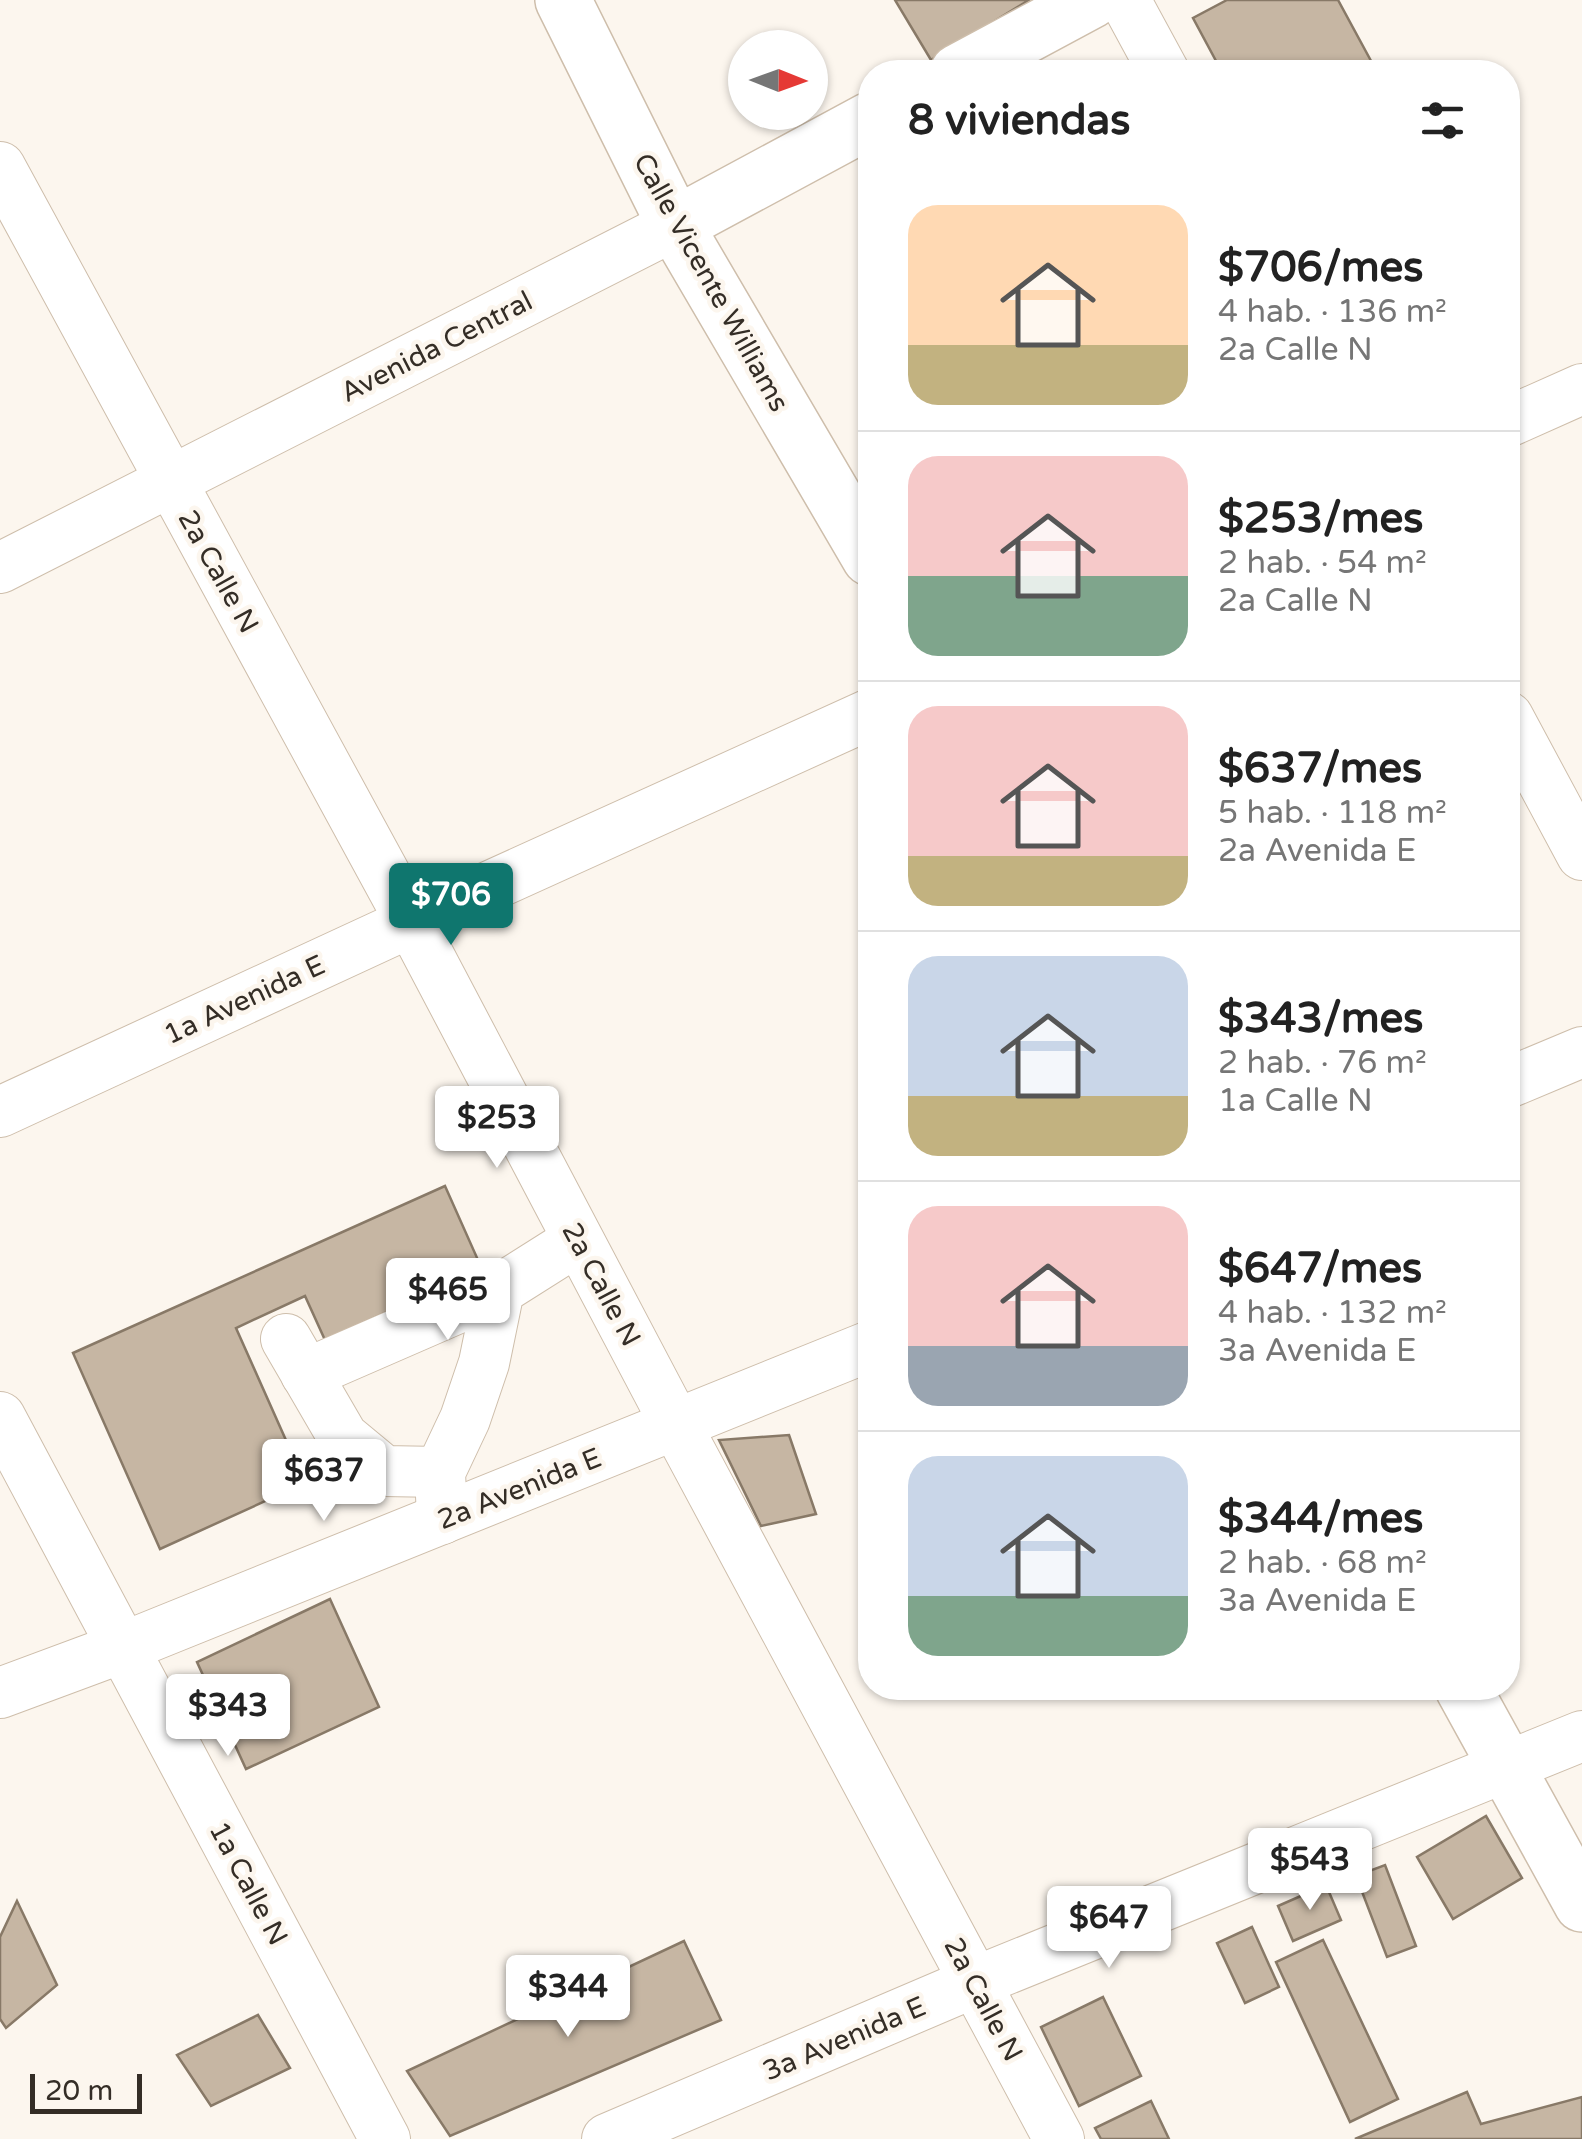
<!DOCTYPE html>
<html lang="es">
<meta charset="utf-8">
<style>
:root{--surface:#fff;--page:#f6f6f6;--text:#222;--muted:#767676;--line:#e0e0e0;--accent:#0f766e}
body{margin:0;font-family:"Varela Round",sans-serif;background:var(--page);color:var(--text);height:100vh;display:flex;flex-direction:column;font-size:38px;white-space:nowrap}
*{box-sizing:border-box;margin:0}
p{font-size:32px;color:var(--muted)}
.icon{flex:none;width:55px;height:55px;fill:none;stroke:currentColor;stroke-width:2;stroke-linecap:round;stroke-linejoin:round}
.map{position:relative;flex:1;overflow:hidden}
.details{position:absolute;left:858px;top:60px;width:662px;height:1640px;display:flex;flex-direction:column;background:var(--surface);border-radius:40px;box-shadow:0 2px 8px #0004}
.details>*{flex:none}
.needle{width:65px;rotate:91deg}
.buttons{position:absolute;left:728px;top:30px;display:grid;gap:20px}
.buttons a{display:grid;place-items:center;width:100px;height:100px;border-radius:50%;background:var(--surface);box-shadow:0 2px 8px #0004;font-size:50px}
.scale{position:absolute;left:30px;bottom:25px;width:112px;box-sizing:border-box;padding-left:10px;border:5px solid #342d26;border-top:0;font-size:28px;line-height:35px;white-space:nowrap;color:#342d26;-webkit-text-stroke:8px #fcf6ee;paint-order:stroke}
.price{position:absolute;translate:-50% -85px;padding:0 22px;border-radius:10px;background:#fff;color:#222;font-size:32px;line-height:65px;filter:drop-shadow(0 2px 5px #0008)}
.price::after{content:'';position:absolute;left:50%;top:60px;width:30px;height:22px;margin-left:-15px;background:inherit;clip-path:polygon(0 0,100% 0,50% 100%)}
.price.selected{background:var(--accent);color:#fff}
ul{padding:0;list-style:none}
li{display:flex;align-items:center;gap:30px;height:250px;padding:0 50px}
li+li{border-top:2px solid var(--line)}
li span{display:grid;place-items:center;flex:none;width:280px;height:200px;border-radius:30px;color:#555}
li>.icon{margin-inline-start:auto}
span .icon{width:120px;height:120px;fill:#fffc;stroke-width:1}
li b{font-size:42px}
h2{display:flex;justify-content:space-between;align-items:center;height:120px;padding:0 50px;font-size:42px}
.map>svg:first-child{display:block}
</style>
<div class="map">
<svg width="1582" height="2139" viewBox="0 0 1582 2139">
<rect width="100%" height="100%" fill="#fcf6ee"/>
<g fill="#c6b6a3" stroke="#887967" stroke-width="2.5">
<path d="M895 0H1029L931 60Z"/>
<path d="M1227 0H1338L1377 72H1222L1193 18Z"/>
<path d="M445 1186 482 1269 325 1340 305 1296 236 1328 305 1483 160 1549 73 1353Z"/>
<path d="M789 1435 816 1514 761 1526 719 1440Z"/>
<path d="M330 1599 379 1707 246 1769 197 1662Z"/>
<path d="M1486 1816 1522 1878 1453 1919 1417 1857Z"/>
<path d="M1385 1865 1416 1946 1387 1957 1356 1876Z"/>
<path d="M1326 1885 1341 1920 1293 1941 1278 1906Z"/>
<path d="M17 1901 57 1985 6 2028 0 2019V1937Z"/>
<path d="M1252 1927 1279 1987 1245 2003 1217 1943Z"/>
<path d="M1323 1940 1398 2099 1350 2122 1276 1962Z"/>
<path d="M684 1941 721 2020 450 2136 407 2071Z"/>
<path d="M1103 1997 1141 2076 1079 2106 1041 2027Z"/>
<path d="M258 2015 290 2068 211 2106 177 2055Z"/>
<path d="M1467 2092 1481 2124 1582 2097V2139H1355Z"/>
<path d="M1151 2101 1169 2139H1101L1095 2128Z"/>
</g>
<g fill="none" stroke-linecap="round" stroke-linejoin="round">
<g stroke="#cebeab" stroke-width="52">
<g id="minor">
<path d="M1125 0 1164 72"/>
<path d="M0 167 411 922 676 1425 1059 2139"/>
<path d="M1508 422 1582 389"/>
<path d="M0 568 675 225"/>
<path d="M1508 717 1582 855"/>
<path d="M1508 1083 1582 1052"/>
<path d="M0 1112 411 922 870 714"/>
<path d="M286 1339 343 1437 384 1471 440 1472"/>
<path d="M306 1374 499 1290"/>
<path d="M0 1417 385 2139"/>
<path d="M442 1519 440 1472 465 1419 484 1363 499 1290 578 1240"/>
<path d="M0 1693 124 1647 870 1346"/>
<path d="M607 2139 975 1982 1582 1736"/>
</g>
</g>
<g stroke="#cebeab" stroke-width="58">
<g id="major">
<path d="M563 0 675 225 870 558"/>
<path d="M958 72 1092 0"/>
<path d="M675 225 870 120"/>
<path d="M1463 1688 1582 1904"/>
</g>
</g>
<use href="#minor" stroke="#fff" stroke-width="50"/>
<use href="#major" stroke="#fff" stroke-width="55"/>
</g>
<g text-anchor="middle" stroke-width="9" stroke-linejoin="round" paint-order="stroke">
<g font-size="28" fill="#342d26" stroke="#fcf6ee">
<text transform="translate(712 282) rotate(61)" y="10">Calle Vicente Williams</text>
<text transform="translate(436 346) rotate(-27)" y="10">Avenida Central</text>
<text transform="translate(219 571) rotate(61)" y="10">2a Calle N</text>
<text transform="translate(244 999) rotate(-25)" y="10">1a Avenida E</text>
<text transform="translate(602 1284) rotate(62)" y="10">2a Calle N</text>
<text transform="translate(519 1488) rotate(-22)" y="10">2a Avenida E</text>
<text transform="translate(249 1883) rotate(62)" y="10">1a Calle N</text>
<text transform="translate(984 1999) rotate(62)" y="10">2a Calle N</text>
<text transform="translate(844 2038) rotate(-23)" y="10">3a Avenida E</text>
</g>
</g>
</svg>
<div class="buttons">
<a><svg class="needle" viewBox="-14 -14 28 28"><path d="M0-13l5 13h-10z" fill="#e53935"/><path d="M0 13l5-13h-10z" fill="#767676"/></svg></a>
</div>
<div class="scale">20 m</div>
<b class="price selected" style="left:451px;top:948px">$706</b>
<b class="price" style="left:497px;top:1171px">$253</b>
<b class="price" style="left:448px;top:1343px">$465</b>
<b class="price" style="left:324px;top:1524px">$637</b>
<b class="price" style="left:228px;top:1759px">$343</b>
<b class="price" style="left:1310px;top:1913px">$543</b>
<b class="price" style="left:1109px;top:1971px">$647</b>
<b class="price" style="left:568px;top:2040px">$344</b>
<section class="details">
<h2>8 viviendas<svg class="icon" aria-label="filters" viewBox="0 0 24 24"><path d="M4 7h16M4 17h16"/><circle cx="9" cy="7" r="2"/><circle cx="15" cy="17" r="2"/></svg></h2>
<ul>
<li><span style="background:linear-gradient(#ffd9b3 70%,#c2b280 0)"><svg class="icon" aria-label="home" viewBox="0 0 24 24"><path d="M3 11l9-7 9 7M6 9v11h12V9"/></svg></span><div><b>$706/mes</b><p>4 hab. · 136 m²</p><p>2a Calle N</p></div></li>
<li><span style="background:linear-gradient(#f6c9c9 60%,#7fa58c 0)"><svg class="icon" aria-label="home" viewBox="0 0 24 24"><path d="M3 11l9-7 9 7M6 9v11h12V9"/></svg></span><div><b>$253/mes</b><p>2 hab. · 54 m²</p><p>2a Calle N</p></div></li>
<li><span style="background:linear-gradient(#f6c9c9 75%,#c2b280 0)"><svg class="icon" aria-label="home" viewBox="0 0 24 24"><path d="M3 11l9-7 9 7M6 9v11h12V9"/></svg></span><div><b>$637/mes</b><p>5 hab. · 118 m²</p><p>2a Avenida E</p></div></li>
<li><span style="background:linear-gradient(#c9d6e8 70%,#c2b280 0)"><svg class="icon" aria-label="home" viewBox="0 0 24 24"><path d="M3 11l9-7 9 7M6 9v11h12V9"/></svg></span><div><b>$343/mes</b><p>2 hab. · 76 m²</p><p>1a Calle N</p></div></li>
<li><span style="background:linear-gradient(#f6c9c9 70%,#9aa5b1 0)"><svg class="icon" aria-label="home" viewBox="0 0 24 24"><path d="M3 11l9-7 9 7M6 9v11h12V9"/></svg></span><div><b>$647/mes</b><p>4 hab. · 132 m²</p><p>3a Avenida E</p></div></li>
<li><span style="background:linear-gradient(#c9d6e8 70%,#7fa58c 0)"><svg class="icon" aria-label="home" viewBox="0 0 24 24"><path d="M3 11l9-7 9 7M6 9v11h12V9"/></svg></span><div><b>$344/mes</b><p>2 hab. · 68 m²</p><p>3a Avenida E</p></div></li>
</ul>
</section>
</div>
